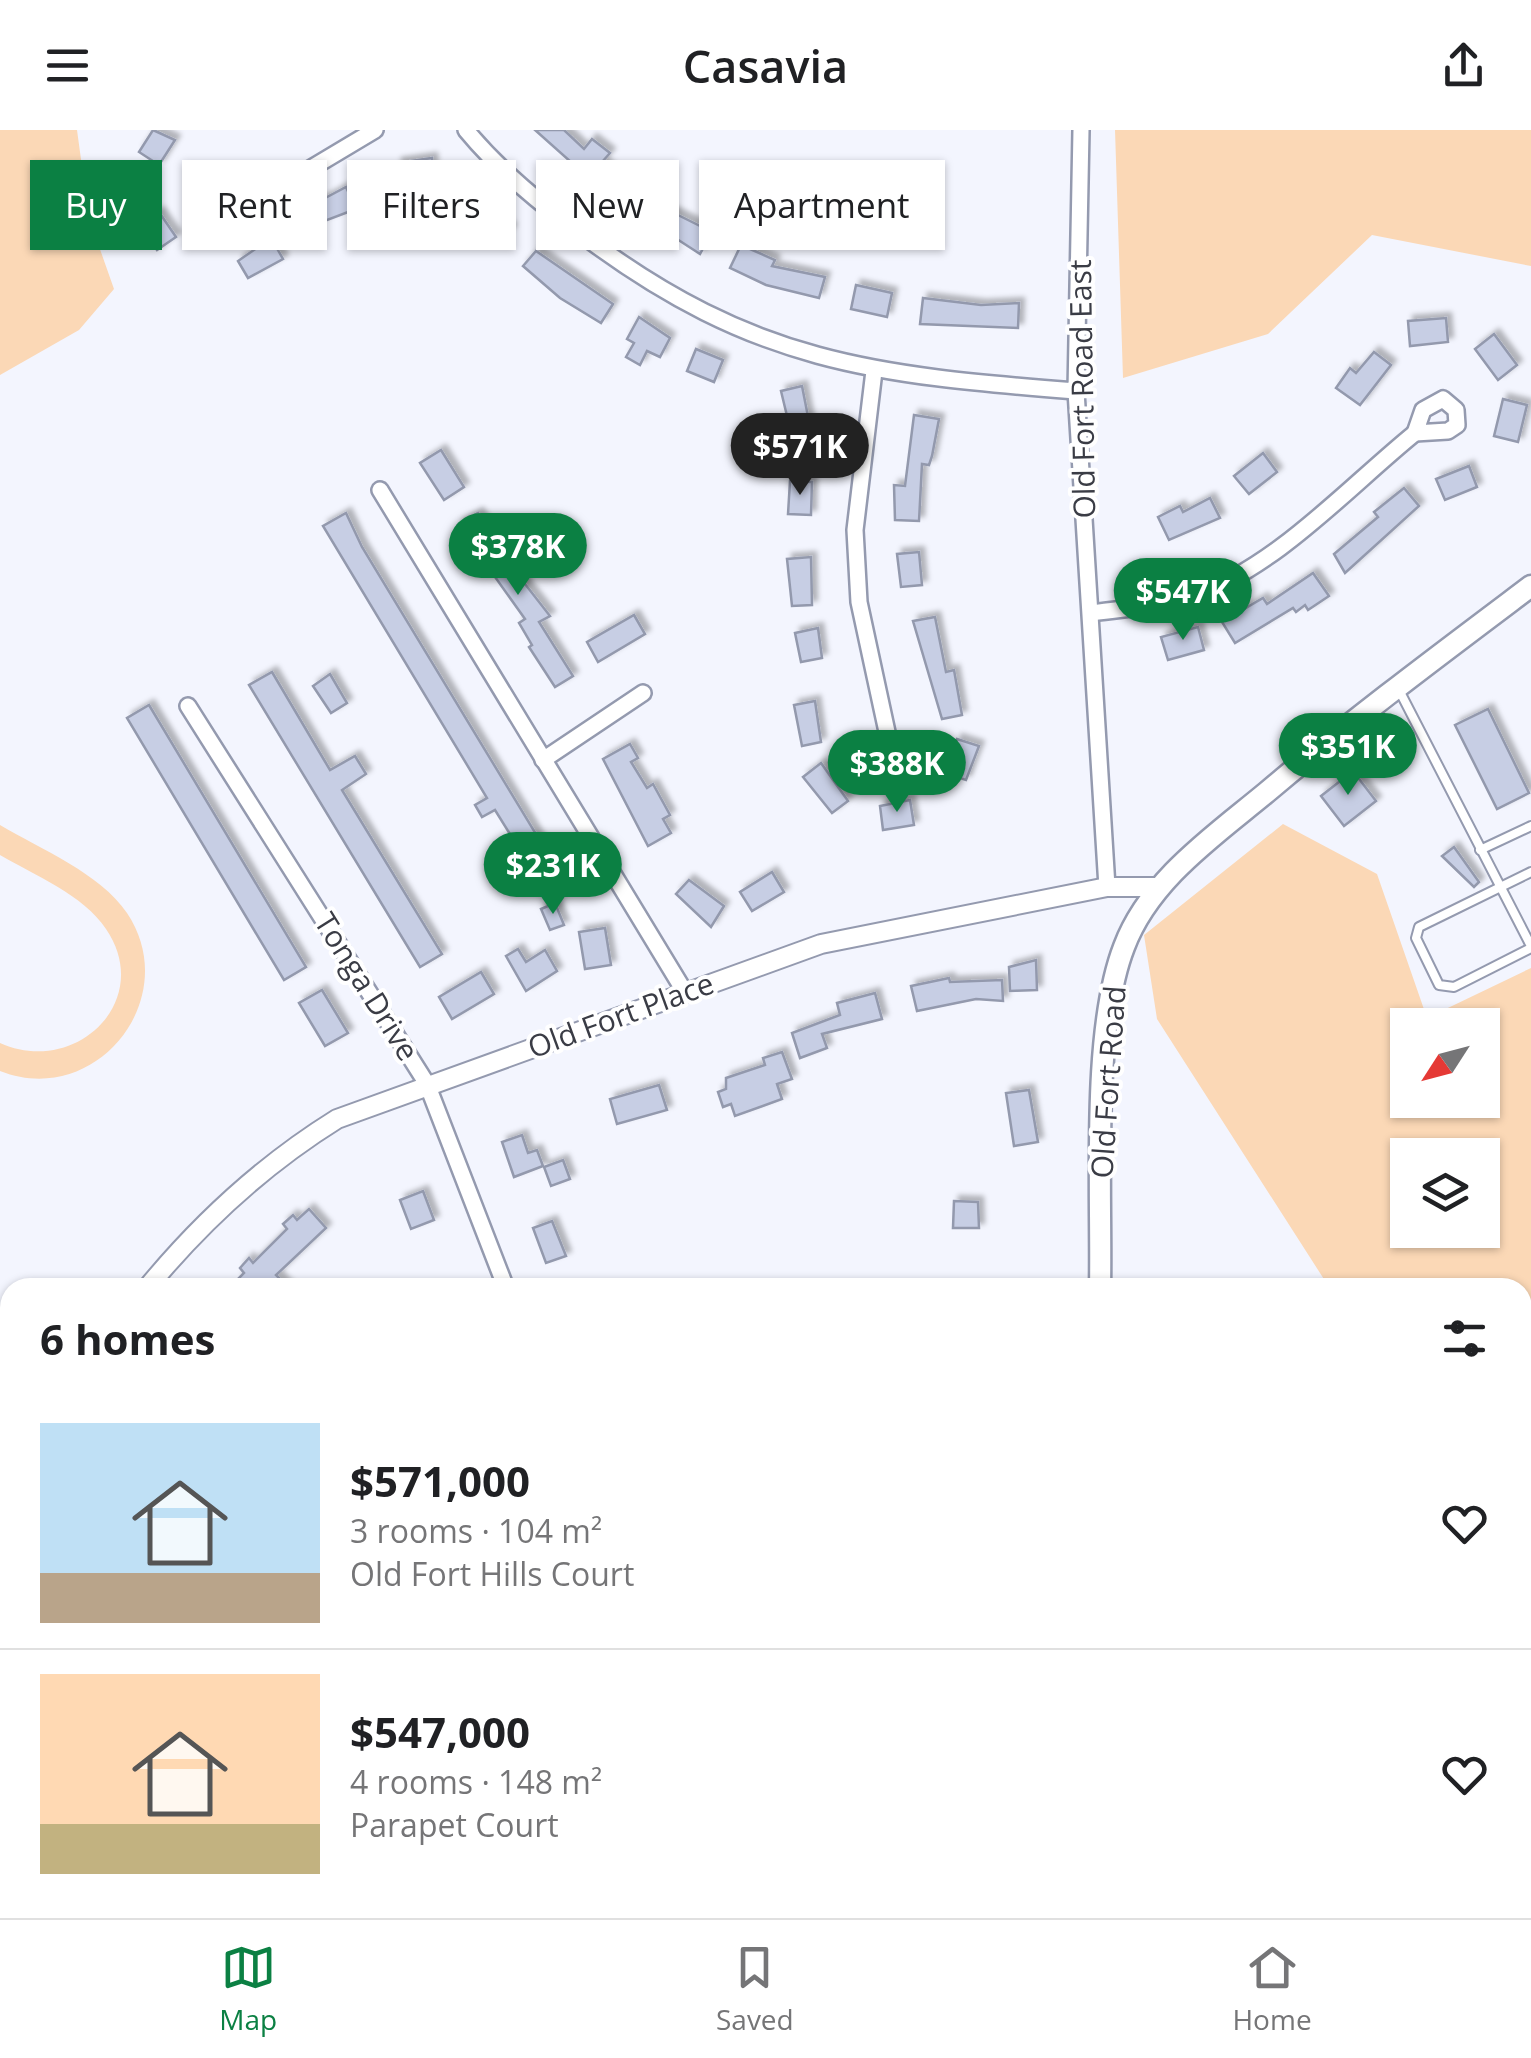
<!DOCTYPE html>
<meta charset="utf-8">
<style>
:root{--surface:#fff;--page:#f6f6f6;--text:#202124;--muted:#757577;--line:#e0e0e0;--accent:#0b8043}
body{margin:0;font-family:"Open Sans",sans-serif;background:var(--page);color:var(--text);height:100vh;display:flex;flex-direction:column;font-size:38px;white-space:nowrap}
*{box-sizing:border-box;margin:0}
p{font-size:32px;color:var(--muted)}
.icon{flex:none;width:55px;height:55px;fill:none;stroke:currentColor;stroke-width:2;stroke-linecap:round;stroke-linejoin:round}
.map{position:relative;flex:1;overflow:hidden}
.panel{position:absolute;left:0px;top:1148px;width:1532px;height:642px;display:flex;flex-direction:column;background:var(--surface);border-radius:30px 30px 0 0;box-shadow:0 2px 8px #0004}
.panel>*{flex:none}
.hud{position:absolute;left:30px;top:30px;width:1000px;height:90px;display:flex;gap:20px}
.needle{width:65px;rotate:234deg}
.controls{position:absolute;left:1390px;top:878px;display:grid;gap:20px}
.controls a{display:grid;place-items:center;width:110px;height:110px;border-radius:0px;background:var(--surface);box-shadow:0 2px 8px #0004;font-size:50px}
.price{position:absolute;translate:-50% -85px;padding:0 22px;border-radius:35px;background:var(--accent);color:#fff;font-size:32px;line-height:65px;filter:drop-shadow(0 2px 5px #0008)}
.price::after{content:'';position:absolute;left:50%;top:60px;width:30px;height:22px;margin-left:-15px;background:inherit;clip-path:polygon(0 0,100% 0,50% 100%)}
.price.selected{background:#222;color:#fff}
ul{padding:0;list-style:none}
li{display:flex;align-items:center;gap:30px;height:250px;padding:0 40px}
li+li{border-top:2px solid var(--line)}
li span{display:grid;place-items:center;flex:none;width:280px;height:200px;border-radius:0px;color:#555}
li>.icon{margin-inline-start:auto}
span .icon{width:120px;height:120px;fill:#fffc;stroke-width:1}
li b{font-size:42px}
h2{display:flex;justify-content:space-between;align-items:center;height:120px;padding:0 40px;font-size:42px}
.pill{padding:0 35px;border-radius:0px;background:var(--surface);box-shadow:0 2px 8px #0004;font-size:35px;line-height:90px}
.pill.selected{background:var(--accent);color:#fff}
header{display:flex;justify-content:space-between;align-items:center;height:130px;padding:0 40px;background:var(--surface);font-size:45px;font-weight:600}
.tab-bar{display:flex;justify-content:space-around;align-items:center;height:140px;border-top:2px solid var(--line);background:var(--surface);font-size:28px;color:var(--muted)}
.tab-bar a{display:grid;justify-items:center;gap:5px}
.tab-bar .selected{color:var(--accent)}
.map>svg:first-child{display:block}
</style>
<header><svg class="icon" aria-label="menu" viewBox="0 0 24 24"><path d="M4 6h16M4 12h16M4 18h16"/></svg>Casavia<svg class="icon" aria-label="share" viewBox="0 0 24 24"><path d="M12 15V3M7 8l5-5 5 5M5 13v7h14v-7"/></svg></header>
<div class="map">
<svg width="1531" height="1788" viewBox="0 0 1531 1788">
<defs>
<filter id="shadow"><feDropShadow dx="5" dy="-5" stdDeviation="2.5" flood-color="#0004"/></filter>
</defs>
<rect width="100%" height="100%" fill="#f3f5fe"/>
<g fill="#fbd8b6" fill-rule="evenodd">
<path d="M0 0H77L89 88 114 159 79 200 0 245Z"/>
<path d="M1115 0H1531V136L1372 105 1268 204 1123 248Z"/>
<path d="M1283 694 1377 744 1427 888 1531 838V1220L1523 1221 1522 1158 1329 1157 1157 889 1144 805ZM1408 895H1482V970H1408ZM1408 1025H1482V1100H1408Z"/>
<path d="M0 695C40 719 100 743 127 783 184 868 96 979 0 941V913C75 947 155 871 106 799 84 765 34 745 0 725Z"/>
<path d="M1531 1702V1788H1105L1108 1780H1522L1523 1703Z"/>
</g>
<g fill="#c7cee4" stroke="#9399ad" stroke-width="2.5" filter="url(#shadow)">
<path d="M153 0 175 10 159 35 139 22Z"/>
<path d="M535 0H564L584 19 592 9 610 23 602 32 613 41 600 58Z"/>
<path d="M432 28 434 52 399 56 397 33Z"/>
<path d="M636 55 662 77 712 102 700 124 623 74Z"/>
<path d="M346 57 356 79 322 92 314 74Z"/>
<path d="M490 79 511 99 495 117 473 97Z"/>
<path d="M159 82 176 107 157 120 140 96Z"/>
<path d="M271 108 283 129 248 148 238 131Z"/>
<path d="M741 115 775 130 772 136 825 147 819 168 766 155 730 138Z"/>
<path d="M536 121 613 174 601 193 560 168 523 136Z"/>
<path d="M856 155 892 163 887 187 851 179Z"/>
<path d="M923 168 981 175 1019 173 1018 198 920 194Z"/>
<path d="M639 187 670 208 660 227 647 221 640 235 626 227 634 213 627 209Z"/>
<path d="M1446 188 1448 212 1410 216 1408 191Z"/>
<path d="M1494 204 1517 235 1498 250 1475 219Z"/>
<path d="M696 219 723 230 714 252 687 241Z"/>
<path d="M1374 222 1391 235 1360 275 1336 258 1350 238 1356 243Z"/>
<path d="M802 256 812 307 793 311 781 261Z"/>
<path d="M1503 269 1527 275 1518 312 1494 306Z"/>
<path d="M914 285 939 289 932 326 929 335 922 334 919 391 895 390 894 355 905 356Z"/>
<path d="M441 320 464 357 444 370 420 333Z"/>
<path d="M1263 323 1277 342 1249 364 1234 346Z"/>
<path d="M1469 336 1477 357 1445 370 1436 349Z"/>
<path d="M790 351 812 352 811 385 788 384Z"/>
<path d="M1404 358 1419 376 1345 443 1334 424 1378 387 1374 382Z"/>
<path d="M1210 368 1220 388 1169 410 1158 387 1180 376 1183 382Z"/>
<path d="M346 383 362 417 565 752 566 760 551 770 495 680 482 687 475 675 487 668 323 396Z"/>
<path d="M478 383 501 415 497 418 550 486 539 492 573 546 555 557 529 517 532 515 519 493 525 489 458 395Z"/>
<path d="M919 422 922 455 901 457 897 424Z"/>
<path d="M811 427 812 475 792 476 787 429Z"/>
<path d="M1313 443 1329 466 1308 480 1305 475 1296 482 1293 478 1235 513 1222 492 1263 468 1267 474Z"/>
<path d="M634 485 645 504 598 532 587 512Z"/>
<path d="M935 487 946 542 954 540 962 585 942 589 913 491Z"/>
<path d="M1198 497 1204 520 1168 530 1161 507Z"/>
<path d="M818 498 822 528 801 532 795 503Z"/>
<path d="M272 542 330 640 355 626 366 644 342 660 442 824 420 837 249 555Z"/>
<path d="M330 544 347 573 331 583 313 556Z"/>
<path d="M815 571 821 612 802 616 794 575Z"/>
<path d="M149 575 306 837 284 850 127 588Z"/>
<path d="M1488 579 1529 663 1497 679 1455 595Z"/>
<path d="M957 609 979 616 966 650 947 644Z"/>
<path d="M630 614 638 628 631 632 647 658 653 654 670 685 663 689 671 703 648 716 603 629Z"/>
<path d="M821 633 848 671 832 683 803 647Z"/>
<path d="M1353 641 1376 671 1344 696 1321 666Z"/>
<path d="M910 670 914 695 883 700 880 676Z"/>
<path d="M1454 717 1479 752 1474 757 1442 726Z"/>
<path d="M772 742 784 762 752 781 740 762Z"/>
<path d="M689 750 724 776 711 797 676 764Z"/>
<path d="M555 773 564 795 550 800 541 779Z"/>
<path d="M605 798 611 835 585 839 579 802Z"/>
<path d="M518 819 526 832 545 820 557 841 526 861 506 826Z"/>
<path d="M1036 830 1037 860 1010 861 1009 837Z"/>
<path d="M481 842 494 864 452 889 439 867Z"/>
<path d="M949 848 950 852 1002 850 1003 871 976 869 917 881 911 856Z"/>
<path d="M322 860 348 903 325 916 299 873Z"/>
<path d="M875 863 882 889 822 904 827 918 800 928 792 903 840 885 837 873Z"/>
<path d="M782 922 792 949 777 954 782 969 735 986 731 974 723 977 718 962 726 959V948L765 935 763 928Z"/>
<path d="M659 955 667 980 617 994 610 969Z"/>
<path d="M1029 960 1038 1012 1014 1016 1006 963Z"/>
<path d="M522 1005 528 1023 537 1020 543 1036 514 1047 502 1012Z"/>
<path d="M563 1030 570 1049 551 1056 544 1037Z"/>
<path d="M423 1061 434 1090 411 1099 400 1070Z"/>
<path d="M954 1071 978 1072 979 1098H953Z"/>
<path d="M309 1079 326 1098 276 1145 289 1158H247L238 1149 244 1143 240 1138 249 1128 253 1133 287 1099 283 1094 293 1085 297 1090Z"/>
<path d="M552 1091 566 1126 546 1133 533 1098Z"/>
</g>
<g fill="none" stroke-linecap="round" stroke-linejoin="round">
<g stroke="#949aaf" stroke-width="12">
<g id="service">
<path d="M1399 560 1531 816"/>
<path d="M1480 720 1531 696"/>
<path d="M1531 742 1419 797 1416 808 1439 855 1454 857 1531 818"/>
<path d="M0 1245 10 1251"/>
</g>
</g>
<g stroke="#949aaf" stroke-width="20">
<g id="minor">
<path d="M466 0C500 41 542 75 585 107 754 233 873 245 1076 261"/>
<path d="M1081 0 1076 261 1107 757"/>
<path d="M219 79 293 49 375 0"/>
<path d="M874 241 855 400 859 472 892 625"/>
<path d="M1443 269 1456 280 1457 295 1448 301 1415 303 1423 280Z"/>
<path d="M380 360 686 864"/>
<path d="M1092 483C1124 478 1160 477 1191 467 1277 437 1346 359 1415 303"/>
<path d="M188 576 427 954 506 1158"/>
<path d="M543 630 643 563"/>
<path d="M1522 1651 1531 1649"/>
<path d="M926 1788 964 1780"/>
</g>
</g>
<g stroke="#949aaf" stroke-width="22">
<g id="tertiary">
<path d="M147 1158C203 1090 263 1035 337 989L821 814 1107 757H1160"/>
<path d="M0 1360 10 1350"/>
</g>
</g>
<g stroke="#949aaf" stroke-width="25">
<g id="secondary">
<path d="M1100 1158C1102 1063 1091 902 1124 817 1149 750 1214 706 1267 662 1352 590 1442 523 1531 456"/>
<path d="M0 1469 10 1513"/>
<path d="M42 1780 43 1788"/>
<path d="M1063 1788 1066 1780"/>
</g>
</g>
<use href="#service" stroke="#fff" stroke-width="8"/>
<use href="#minor" stroke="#fff" stroke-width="15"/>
<use href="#tertiary" stroke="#fff" stroke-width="18"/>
<use href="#secondary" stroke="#fff" stroke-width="20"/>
</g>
<g text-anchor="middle" stroke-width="8" stroke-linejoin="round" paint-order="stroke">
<g font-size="30" fill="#3a3c45" stroke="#fff">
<text transform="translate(1083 259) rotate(-91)" y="10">Old Fort Road East</text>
<text transform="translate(366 857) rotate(58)" y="10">Tonga Drive</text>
<text transform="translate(621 886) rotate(-20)" y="10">Old Fort Place</text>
<text transform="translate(1109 952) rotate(-86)" y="10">Old Fort Road</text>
</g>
</g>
</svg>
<div class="controls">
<a><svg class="needle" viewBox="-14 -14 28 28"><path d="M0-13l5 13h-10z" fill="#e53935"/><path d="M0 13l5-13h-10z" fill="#757577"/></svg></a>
<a><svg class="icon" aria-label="layers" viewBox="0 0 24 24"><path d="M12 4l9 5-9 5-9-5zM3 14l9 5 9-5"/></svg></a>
</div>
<b class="price selected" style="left:800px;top:368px">$571K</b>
<b class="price" style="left:518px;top:468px">$378K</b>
<b class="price" style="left:1183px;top:513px">$547K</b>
<b class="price" style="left:1348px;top:668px">$351K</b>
<b class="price" style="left:897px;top:685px">$388K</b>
<b class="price" style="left:553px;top:787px">$231K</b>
<div class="hud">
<a class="pill selected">Buy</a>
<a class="pill">Rent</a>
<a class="pill">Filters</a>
<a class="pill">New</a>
<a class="pill">Apartment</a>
</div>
<section class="panel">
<h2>6 homes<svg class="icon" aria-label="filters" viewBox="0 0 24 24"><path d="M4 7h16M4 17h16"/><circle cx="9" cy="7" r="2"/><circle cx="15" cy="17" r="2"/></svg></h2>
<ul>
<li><span style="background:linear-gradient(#bfe0f5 75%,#b9a48a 0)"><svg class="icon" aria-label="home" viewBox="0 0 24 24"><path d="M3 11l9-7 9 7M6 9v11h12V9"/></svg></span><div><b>$571,000</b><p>3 rooms · 104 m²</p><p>Old Fort Hills Court</p></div><svg class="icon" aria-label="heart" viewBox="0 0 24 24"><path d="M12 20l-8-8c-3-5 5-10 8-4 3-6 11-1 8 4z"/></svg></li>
<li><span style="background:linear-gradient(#ffd9b3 75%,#c2b280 0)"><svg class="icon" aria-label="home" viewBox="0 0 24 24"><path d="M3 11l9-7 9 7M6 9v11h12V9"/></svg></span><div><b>$547,000</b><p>4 rooms · 148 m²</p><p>Parapet Court</p></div><svg class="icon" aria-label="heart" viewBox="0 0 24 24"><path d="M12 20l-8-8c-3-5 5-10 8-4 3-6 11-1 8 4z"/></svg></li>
</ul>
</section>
</div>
<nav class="tab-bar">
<a class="selected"><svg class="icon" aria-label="map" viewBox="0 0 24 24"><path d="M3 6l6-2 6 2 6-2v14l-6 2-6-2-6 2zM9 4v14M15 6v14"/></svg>Map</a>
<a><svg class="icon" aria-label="saved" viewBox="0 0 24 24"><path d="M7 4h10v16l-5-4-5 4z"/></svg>Saved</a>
<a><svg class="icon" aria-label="home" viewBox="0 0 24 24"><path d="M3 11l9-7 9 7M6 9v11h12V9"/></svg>Home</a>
</nav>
